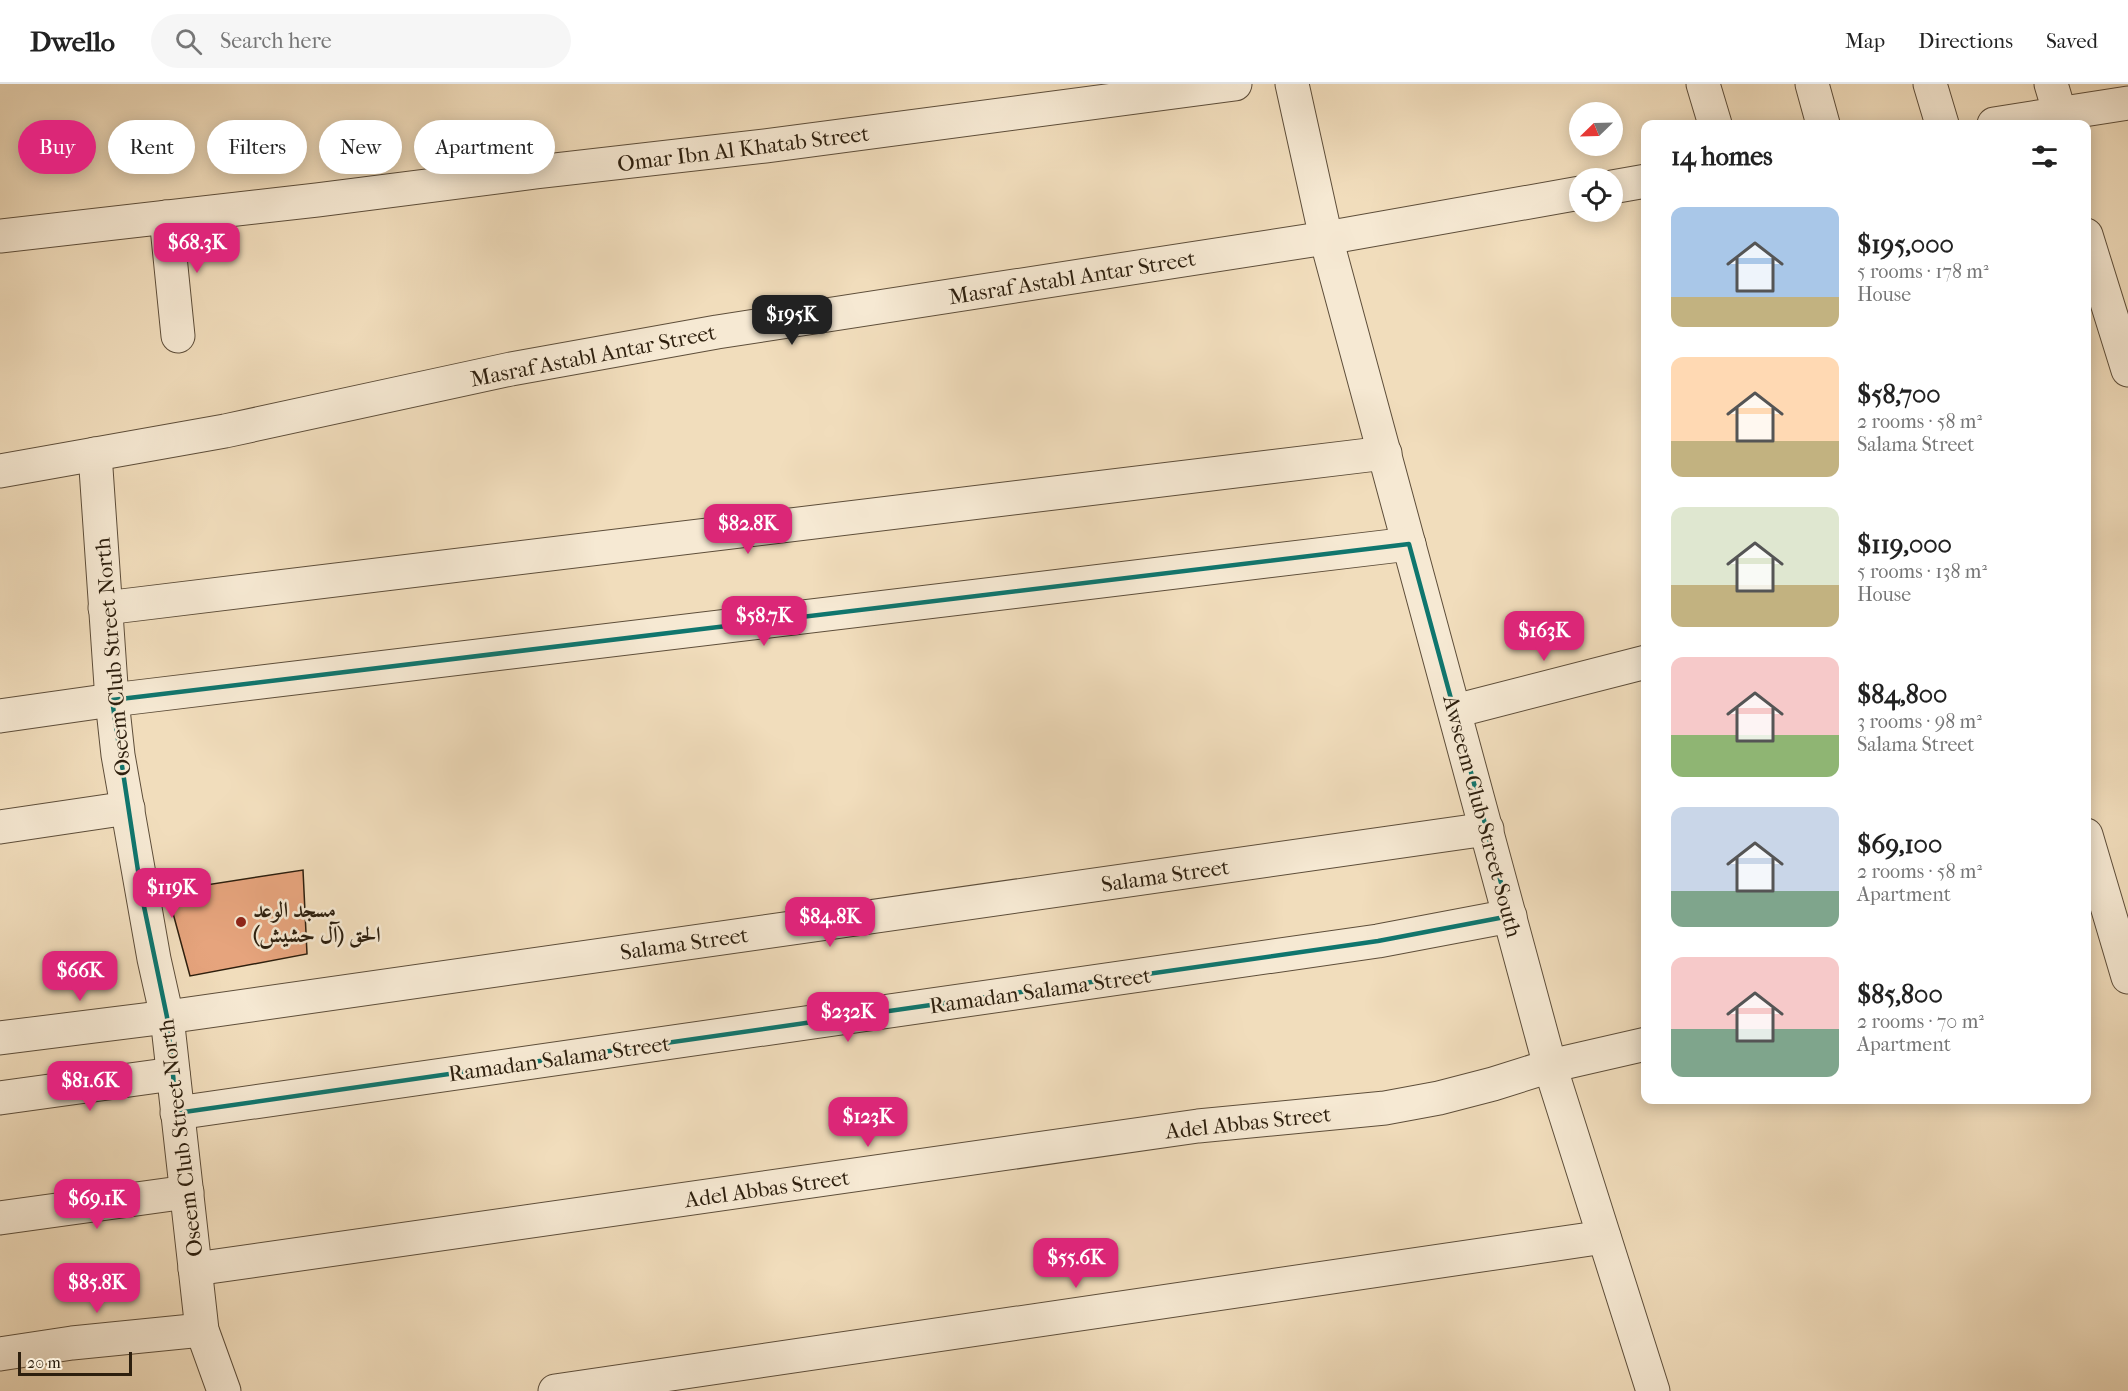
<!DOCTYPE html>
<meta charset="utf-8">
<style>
:root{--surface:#fff;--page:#f6f6f6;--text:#222;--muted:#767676;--line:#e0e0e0;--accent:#db2777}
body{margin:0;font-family:"IM FELL French Canon",Amiri,serif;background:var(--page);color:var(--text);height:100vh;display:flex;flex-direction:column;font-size:22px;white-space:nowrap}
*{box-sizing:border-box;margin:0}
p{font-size:20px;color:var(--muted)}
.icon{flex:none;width:33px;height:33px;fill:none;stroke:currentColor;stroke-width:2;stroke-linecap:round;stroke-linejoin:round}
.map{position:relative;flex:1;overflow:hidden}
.drawer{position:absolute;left:1641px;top:36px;width:450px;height:984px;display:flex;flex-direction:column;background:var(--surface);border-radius:12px;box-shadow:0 3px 15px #0003}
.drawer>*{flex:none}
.banner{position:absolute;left:18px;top:36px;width:570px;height:54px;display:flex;gap:12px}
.needle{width:39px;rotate:247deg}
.buttons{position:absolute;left:1569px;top:18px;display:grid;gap:12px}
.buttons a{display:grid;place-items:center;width:54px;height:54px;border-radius:50%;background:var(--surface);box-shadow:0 3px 15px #0003;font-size:30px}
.scale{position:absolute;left:18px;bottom:15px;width:114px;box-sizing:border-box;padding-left:6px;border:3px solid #2d1f0e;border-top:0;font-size:16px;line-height:21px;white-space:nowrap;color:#2d1f0e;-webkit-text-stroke:4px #f6e9d3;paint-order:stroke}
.price{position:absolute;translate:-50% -51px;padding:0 14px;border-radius:12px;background:var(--accent);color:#fff;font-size:20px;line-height:39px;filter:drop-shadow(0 2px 3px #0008)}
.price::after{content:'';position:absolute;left:50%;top:36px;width:18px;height:14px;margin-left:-9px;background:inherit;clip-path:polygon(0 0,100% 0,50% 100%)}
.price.on{background:#222;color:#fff}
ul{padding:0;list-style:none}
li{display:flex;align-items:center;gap:18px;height:150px;padding:0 30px}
li span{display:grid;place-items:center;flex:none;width:168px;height:120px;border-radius:12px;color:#555}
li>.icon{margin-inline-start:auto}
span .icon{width:72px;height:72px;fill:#fffc;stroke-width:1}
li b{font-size:26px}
h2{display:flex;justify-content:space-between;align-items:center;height:72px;padding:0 30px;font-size:26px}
.tag{padding:0 21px;border-radius:27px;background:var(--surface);box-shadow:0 3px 15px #0003;font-size:21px;line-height:54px}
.tag.on{background:var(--accent);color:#fff}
header{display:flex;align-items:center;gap:36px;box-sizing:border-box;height:84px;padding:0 30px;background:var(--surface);border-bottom:2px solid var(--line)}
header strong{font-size:28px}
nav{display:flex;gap:33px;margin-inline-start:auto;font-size:21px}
.search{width:420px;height:54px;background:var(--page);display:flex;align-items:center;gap:15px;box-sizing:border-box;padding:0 21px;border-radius:33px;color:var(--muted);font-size:22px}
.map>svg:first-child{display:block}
</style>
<header>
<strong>Dwello</strong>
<div class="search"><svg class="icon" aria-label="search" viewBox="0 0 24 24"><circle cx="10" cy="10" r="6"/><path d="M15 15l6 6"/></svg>Search here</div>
<nav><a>Map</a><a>Directions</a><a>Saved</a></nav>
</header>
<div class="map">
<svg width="2128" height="1307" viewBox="0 0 2128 1307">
<rect width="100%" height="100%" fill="#f1ddbc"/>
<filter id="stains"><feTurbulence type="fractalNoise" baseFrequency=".00333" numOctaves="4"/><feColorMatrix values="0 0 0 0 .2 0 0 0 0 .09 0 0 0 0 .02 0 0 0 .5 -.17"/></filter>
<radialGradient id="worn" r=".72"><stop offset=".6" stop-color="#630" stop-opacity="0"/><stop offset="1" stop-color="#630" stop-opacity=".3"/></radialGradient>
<path fill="#e6a47d" stroke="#2d1f0e" stroke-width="1.5" d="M303 786 307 870 190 892 167 807Z"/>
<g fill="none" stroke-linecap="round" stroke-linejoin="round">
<g stroke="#5e4e3a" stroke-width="35">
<g id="street">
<path d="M1292 0 1326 154 1550 982 1653 1307"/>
<path d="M1703 0 1715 40"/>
<path d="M1812 0 1823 40"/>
<path d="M1930 0 1942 40"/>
<path d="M2051 0 2063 40"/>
<path d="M1994 40 2128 19"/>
<path d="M1612 103 1646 97"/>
<path d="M166 133 178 252"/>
<path d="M2086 151 2128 286"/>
<path d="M0 152 317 116 536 88 765 62 1235 0"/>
<path d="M95 370 112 616 118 671 154 875 167 933 202 1246 224 1307"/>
<path d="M0 387 225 347 511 285 717 248 1326 154 1580 109"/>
<path d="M105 524 1385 369"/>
<path d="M1455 627 1646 578"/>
<path d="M0 632 112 616 1409 460"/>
<path d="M0 743 128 724"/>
<path d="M2086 751 2128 893"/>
<path d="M0 954 167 933 1487 745"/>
<path d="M0 1014 173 990"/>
<path d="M177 1029 1378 857 1510 832"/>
<path d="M0 1134 187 1108"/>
<path d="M195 1185 1198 1042 1385 1024 1439 1014 1493 1000 1550 982 1646 960"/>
<path d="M0 1270 72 1259 202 1246"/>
<path d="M555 1307 1604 1153"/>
</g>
</g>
<use href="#street" stroke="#f6e9d3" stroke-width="33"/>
</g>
<path fill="none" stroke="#0f766e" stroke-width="4.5" stroke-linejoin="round" d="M1409 460 1510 832 1378 857 177 1029 167 933 142 813 112 616Z"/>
<circle fill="#8f2418" stroke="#f6e9d3" stroke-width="2" cx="241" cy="838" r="6"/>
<g text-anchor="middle" stroke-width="5" stroke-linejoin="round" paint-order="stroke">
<g font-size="22" fill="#2d1f0e" stroke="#f6e9d3">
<text transform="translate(743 64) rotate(-7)" y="8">Omar Ibn Al Khatab Street</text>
<text transform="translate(1072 193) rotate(-9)" y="8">Masraf Astabl Antar Street</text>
<text transform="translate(593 271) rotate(-11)" y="8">Masraf Astabl Antar Street</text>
<text transform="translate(112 573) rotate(-95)" y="8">Oseem Club Street North</text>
<text transform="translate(1483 732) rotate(75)" y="8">Awseem Club Street South</text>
<text transform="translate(1165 791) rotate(-8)" y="8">Salama Street</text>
<text transform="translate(684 859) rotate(-8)" y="8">Salama Street</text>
<text transform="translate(1040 906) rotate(-8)" y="8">Ramadan Salama Street</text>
<text transform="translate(559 974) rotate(-8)" y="8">Ramadan Salama Street</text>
<text transform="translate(1248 1038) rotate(-6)" y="8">Adel Abbas Street</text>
<text transform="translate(180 1054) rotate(-97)" y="8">Oseem Club Street North</text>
<text transform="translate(767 1104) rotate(-8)" y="8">Adel Abbas Street</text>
</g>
<g font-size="22" font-weight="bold" fill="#2d1f0e" stroke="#f6e9d3" text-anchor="start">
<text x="253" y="833">مسجد الوعد<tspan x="253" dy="25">الحق (آل حشيش)</tspan></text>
</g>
</g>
<rect width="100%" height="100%" filter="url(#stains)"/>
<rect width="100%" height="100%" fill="url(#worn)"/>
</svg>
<div class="buttons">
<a><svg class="needle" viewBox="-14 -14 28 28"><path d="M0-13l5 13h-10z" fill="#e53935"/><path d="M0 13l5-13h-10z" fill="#767676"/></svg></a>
<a><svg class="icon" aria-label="locate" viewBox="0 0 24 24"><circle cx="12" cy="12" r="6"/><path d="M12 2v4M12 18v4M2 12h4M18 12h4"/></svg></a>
</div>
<div class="scale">20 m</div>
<b class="price" style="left:197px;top:190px">$68.3K</b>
<b class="price on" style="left:792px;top:262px">$195K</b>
<b class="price" style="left:748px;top:471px">$82.8K</b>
<b class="price" style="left:764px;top:563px">$58.7K</b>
<b class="price" style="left:1544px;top:578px">$163K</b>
<b class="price" style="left:172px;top:835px">$119K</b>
<b class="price" style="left:830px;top:864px">$84.8K</b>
<b class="price" style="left:80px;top:918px">$66K</b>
<b class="price" style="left:848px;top:959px">$232K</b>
<b class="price" style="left:90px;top:1028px">$81.6K</b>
<b class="price" style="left:868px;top:1064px">$123K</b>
<b class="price" style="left:97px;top:1146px">$69.1K</b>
<b class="price" style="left:1076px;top:1205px">$55.6K</b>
<b class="price" style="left:97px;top:1230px">$85.8K</b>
<div class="banner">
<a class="tag on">Buy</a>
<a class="tag">Rent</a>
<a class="tag">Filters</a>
<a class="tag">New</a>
<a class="tag">Apartment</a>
</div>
<section class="drawer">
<h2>14 homes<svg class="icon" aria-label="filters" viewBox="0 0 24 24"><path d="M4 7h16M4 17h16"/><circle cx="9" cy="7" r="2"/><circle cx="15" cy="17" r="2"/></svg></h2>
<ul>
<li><span style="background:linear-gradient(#a9c7e8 75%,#c2b280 0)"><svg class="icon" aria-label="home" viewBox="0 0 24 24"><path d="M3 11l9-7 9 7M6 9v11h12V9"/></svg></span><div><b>$195,000</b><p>5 rooms · 178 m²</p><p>House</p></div></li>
<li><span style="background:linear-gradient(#ffd9b3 70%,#c2b280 0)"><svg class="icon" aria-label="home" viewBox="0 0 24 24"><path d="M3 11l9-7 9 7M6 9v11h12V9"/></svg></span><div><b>$58,700</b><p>2 rooms · 58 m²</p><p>Salama Street</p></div></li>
<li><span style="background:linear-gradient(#dfe7d0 65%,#c2b280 0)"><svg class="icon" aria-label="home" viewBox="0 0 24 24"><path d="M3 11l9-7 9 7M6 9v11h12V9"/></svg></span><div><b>$119,000</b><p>5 rooms · 138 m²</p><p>House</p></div></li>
<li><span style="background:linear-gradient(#f6c9c9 65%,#8fb573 0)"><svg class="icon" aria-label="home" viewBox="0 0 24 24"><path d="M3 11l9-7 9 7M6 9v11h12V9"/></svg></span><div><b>$84,800</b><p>3 rooms · 98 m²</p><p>Salama Street</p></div></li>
<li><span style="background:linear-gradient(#c9d6e8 70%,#7fa58c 0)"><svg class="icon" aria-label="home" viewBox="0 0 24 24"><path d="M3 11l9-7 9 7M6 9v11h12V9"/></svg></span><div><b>$69,100</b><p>2 rooms · 58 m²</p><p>Apartment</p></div></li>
<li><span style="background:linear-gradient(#f6c9c9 60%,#7fa58c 0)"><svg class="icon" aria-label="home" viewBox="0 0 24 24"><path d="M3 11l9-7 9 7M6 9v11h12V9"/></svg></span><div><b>$85,800</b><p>2 rooms · 70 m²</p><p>Apartment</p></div></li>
</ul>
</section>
</div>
